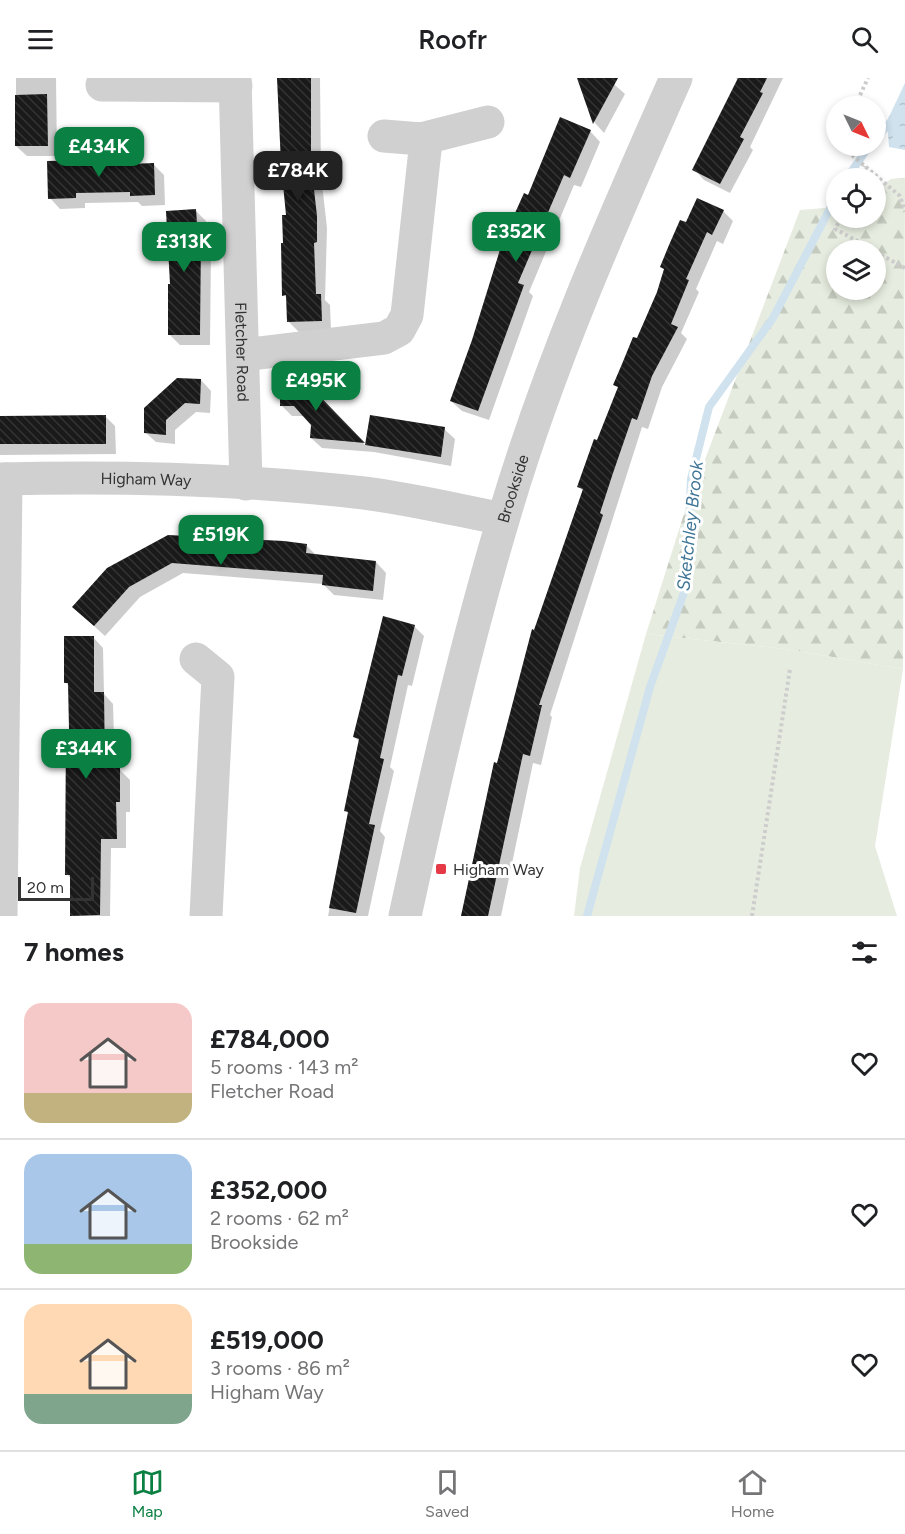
<!DOCTYPE html>
<meta charset="utf-8">
<style>
:root{--surface:#fff;--page:#f2f2f2;--text:#202124;--muted:#757577;--line:#e0e0e0;--accent:#0b8043}
body{margin:0;font-family:Figtree,sans-serif;background:var(--page);color:var(--text);height:100vh;display:flex;flex-direction:column;font-size:22px;white-space:nowrap}
*{box-sizing:border-box;margin:0}
p{font-size:20px;color:var(--muted)}
.icon{flex:none;width:33px;height:33px;fill:none;stroke:currentColor;stroke-width:2;stroke-linecap:round;stroke-linejoin:round}
.map{position:relative;height:838px;overflow:hidden}
.panel{display:flex;flex-direction:column;background:var(--surface);flex:1}
.panel>*{flex:none}
.needle{width:39px;rotate:133deg}
.fabs{position:absolute;left:826px;top:18px;display:grid;gap:12px}
.fabs a{display:grid;place-items:center;width:60px;height:60px;border-radius:50%;background:var(--surface);box-shadow:0 3px 9px #0003;font-size:30px}
.scale{position:absolute;left:18px;bottom:15px;width:76px;box-sizing:border-box;padding-left:6px;border:3px solid #333;border-top:0;font-size:16px;line-height:21px;white-space:nowrap;color:#333;-webkit-text-stroke:4px #fff;paint-order:stroke}
.price{position:absolute;translate:-50% -51px;padding:0 14px;border-radius:12px;background:var(--accent);color:#fff;font-size:20px;line-height:39px;filter:drop-shadow(0 2px 3px #0008)}
.price::after{content:'';position:absolute;left:50%;top:36px;width:18px;height:14px;margin-left:-9px;background:inherit;clip-path:polygon(0 0,100% 0,50% 100%)}
.price.on{background:#222;color:#fff}
ul{padding:0;list-style:none}
li{display:flex;align-items:center;gap:18px;height:150px;padding:0 24px}
li+li{border-top:2px solid var(--line)}
li span{display:grid;place-items:center;flex:none;width:168px;height:120px;border-radius:18px;color:#555}
li>.icon{margin-inline-start:auto}
span .icon{width:72px;height:72px;fill:#fffc;stroke-width:1}
li b{font-size:26px}
h2{display:flex;justify-content:space-between;align-items:center;height:72px;padding:0 24px;font-size:26px}
header{display:flex;justify-content:space-between;align-items:center;height:78px;padding:0 24px;background:var(--surface);font-size:27px;font-weight:600}
.dock{display:flex;justify-content:space-around;align-items:center;height:84px;border-top:2px solid var(--line);background:var(--surface);font-size:16px;color:var(--muted)}
.dock a{display:grid;justify-items:center;gap:3px}
.dock .on{color:var(--accent)}
.map>svg:first-child{display:block}
</style>
<header><svg class="icon" aria-label="menu" viewBox="0 0 24 24"><path d="M4 6h16M4 12h16M4 18h16"/></svg>Roofr<svg class="icon" aria-label="search" viewBox="0 0 24 24"><circle cx="10" cy="10" r="6"/><path d="M15 15l6 6"/></svg></header>
<div class="map">
<svg width="905" height="838" viewBox="0 0 905 838">
<defs>
<pattern id="forest-firs" width="22" height="20" patternUnits="userSpaceOnUse" patternTransform="scale(1.5)"><rect width="22" height="20" fill="#e6ecdf"/><path d="M5 1l3.5 6h-7zM16 11l3.5 6h-7z" fill="#c6cbc0"/></pattern>
<pattern id="water-ripples" width="26" height="14" patternUnits="userSpaceOnUse" patternTransform="scale(1.5)"><rect width="26" height="14" fill="#cfe2ee"/><path d="M2 4q2-2 4 0t4 0M15 11q2-2 4 0t4 0" fill="none" stroke="#b2c2cd"/></pattern>
<pattern id="building-back-hatch" width="6" height="6" patternUnits="userSpaceOnUse" patternTransform="scale(1.5)"><rect width="6" height="6" fill="#1a1a1a"/><path d="M-1 5l2 2M0 0l6 6M5-1l2 2" fill="none" stroke="#333"/></pattern>
</defs>
<rect width="100%" height="100%" fill="#fff"/>
<path fill="url(#forest-firs)" fill-rule="evenodd" d="M905 100 903 591 785 571 646 556 683 439 800 132 837 129V140H876V111L891 101ZM837 172H876V212H837Z"/>
<path fill="#e6ecdf" d="M646 556 785 571 903 591 875 768 897 838H574L580 790Z"/>
<path fill="url(#water-ripples)" d="M905 5V72L889 69 887 43Z"/>
<g fill="#0003">
<path d="M16 0H56L57 78H27L16 68Z"/>
<path d="M279 0H320L321 97 327 150 325 222 330 227 331 253 299 254 289 244 288 221 284 217V167L288 139Z"/>
<path d="M577 0H607L625 16 604 55 595 45Z"/>
<path d="M736 0H783L750 69 753 72 730 115 704 102 694 91 738 3Z"/>
<path d="M590 53 600 64 581 109 574 107 529 214 533 218 489 342 462 333 451 323 529 119Z"/>
<path d="M128 82 134 88 154 87 164 97 165 127 142 128 138 124 85 125V130L60 131 50 120Z"/>
<path d="M196 133 206 143 207 168 211 171 210 267H180L169 256 171 207Z"/>
<path d="M723 133 733 143 723 166 717 163 696 211 699 214 681 255 687 261 662 309 648 351 642 349 550 637 552 639 541 687 533 685 501 838H461L498 687 535 554 584 414 579 409 619 310 615 306 658 215 665 192 662 189 686 146Z"/>
<path d="M201 302 211 313 210 335 196 334 175 352V366L156 364 145 354Z"/>
<path d="M303 304 366 368 371 339 444 351 455 361 451 388 374 374 322 370 311 360 312 347 304 338H292L281 327Z"/>
<path d="M105 338 115 348 116 376 0 377V340Z"/>
<path d="M307 468 317 478 376 484 386 495 383 522 334 517 323 506 183 495 140 519 105 558 84 539 108 491Z"/>
<path d="M414 548 424 558 412 608 408 607 390 689 394 693 380 753 385 759 368 838H328L349 736 346 732 360 664 355 659Z"/>
<path d="M93 559 103 570 104 616 113 626 115 692H120L130 702V734H126V770H111L110 838H73L71 801 67 796 70 652 69 608 65 604Z"/>
</g>
<g fill="none" stroke-linecap="round" stroke-linejoin="round">
<g stroke="#cfe2ee" stroke-width="8">
<path d="M876 61 893 41"/>
<path d="M847 100 869 68"/>
<path d="M587 838 650 609 686 509 691 401 709 329 773 240 837 117"/>
</g>
</g>
<g fill="url(#building-back-hatch)">
<path d="M277 0H311V85L317 138V164L314 165 316 216H321L322 243 287 244 286 217 282 218 281 165H283L282 137H286L281 86Z"/>
<path d="M577 0H618L593 46Z"/>
<path d="M738 0H767L760 14 763 15 740 59 744 61 720 106 692 92Z"/>
<path d="M47 16 48 68H15V17Z"/>
<path d="M560 39 591 52 570 100 564 97 518 205 524 207 478 333 450 323 472 262 503 162 524 115 528 117Z"/>
<path d="M129 81V86L154 85 155 117 130 118V114L76 115V120L48 121 47 83Z"/>
<path d="M697 120 724 132 712 157 707 154 686 201 689 202 671 246 678 249 652 298 637 342 632 340 613 395 600 435 603 437 539 627H542L530 678 523 676 488 838H461L494 684 497 685 532 551 534 552 583 411 577 409 594 361 597 362 618 309 613 307 622 286 633 259 637 260 657 214 664 191 660 189 669 167 680 142 686 144Z"/>
<path d="M196 131 198 160H201L200 257H168V206H170L166 133Z"/>
<path d="M177 300 201 301 200 326 185 325 166 342V357L144 355V330Z"/>
<path d="M280 302H304L365 365 310 360 311 347 301 336 294 328H280Z"/>
<path d="M106 337V366H0V338Z"/>
<path d="M370 337 445 349 441 379 365 367Z"/>
<path d="M168 457 284 463 307 466 306 475 376 483 373 513 322 507 323 497 172 485 129 509 94 548 72 529 107 490Z"/>
<path d="M383 538 415 547 402 598 398 597 380 680 384 681 369 746 375 747 356 835 329 830 348 734 344 733 359 661 353 659Z"/>
<path d="M64 558H94V614H104L105 690H120V724H116L117 761H101L100 837 70 838V797H65L66 651H69L68 605H64Z"/>
</g>
<g fill="none" stroke-linecap="round" stroke-linejoin="round">
<g stroke="#cdcdcd" stroke-width="4" stroke-dasharray="3 3" stroke-linecap="butt">
<path d="M855 28 868 0"/>
<path d="M846 68V72L900 118 905 134"/>
<path d="M859 100 865 88"/>
<path d="M841 140 835 151 874 172"/>
<path d="M876 174 905 190"/>
<path d="M752 838 790 591"/>
</g>
<g stroke="#d0d0d0" stroke-width="33">
<path id="s1" d="M235 0 246 406"/>
<path d="M102 7 236 8"/>
<path d="M421 61 488 44"/>
<path d="M243 277 384 260 399 252 407 237 425 72 421 61 384 58"/>
<path id="s2" d="M0 401C120 398 244 401 364 415 411 421 457 432 503 441"/>
<path d="M196 581 218 599 206 838"/>
<path d="M1 838 6 401"/>
<path id="s3" d="M405 838C434 705 464 573 503 442 547 291 612 144 676 0"/>
</g>
</g>
<rect fill="#e63946" stroke="#fff" stroke-width="2" x="435" y="785" width="12" height="12" rx="3"/>
<g text-anchor="middle" stroke-width="6" stroke-linejoin="round" paint-order="stroke">
<g font-size="16" fill="#333" stroke="#fff">
<text dy="6" stroke="none"><textPath href="#s1" startOffset="274">Fletcher Road</textPath></text>
<text dy="6" stroke="none"><textPath href="#s2" startOffset="146">Higham Way</textPath></text>
<text dy="6" stroke="none"><textPath href="#s3" startOffset="441">Brookside</textPath></text>
</g>
<g font-size="16" fill="#333" stroke="#fff" text-anchor="start">
<text x="453" y="797">Higham Way</text>
</g>
<g font-size="18" font-style="italic" fill="#3f7597" stroke="#fff">
<text transform="translate(690 448) rotate(-84)" y="6">Sketchley Brook</text>
</g>
</g>
</svg>
<div class="fabs">
<a><svg class="needle" viewBox="-14 -14 28 28"><path d="M0-13l5 13h-10z" fill="#e53935"/><path d="M0 13l5-13h-10z" fill="#757577"/></svg></a>
<a><svg class="icon" aria-label="locate" viewBox="0 0 24 24"><circle cx="12" cy="12" r="6"/><path d="M12 2v4M12 18v4M2 12h4M18 12h4"/></svg></a>
<a><svg class="icon" aria-label="layers" viewBox="0 0 24 24"><path d="M12 4l9 5-9 5-9-5zM3 14l9 5 9-5"/></svg></a>
</div>
<div class="scale">20 m</div>
<b class="price" style="left:99px;top:100px">£434K</b>
<b class="price on" style="left:298px;top:124px">£784K</b>
<b class="price" style="left:516px;top:185px">£352K</b>
<b class="price" style="left:184px;top:195px">£313K</b>
<b class="price" style="left:316px;top:334px">£495K</b>
<b class="price" style="left:221px;top:488px">£519K</b>
<b class="price" style="left:86px;top:702px">£344K</b>
</div>
<section class="panel">
<h2>7 homes<svg class="icon" aria-label="filters" viewBox="0 0 24 24"><path d="M4 7h16M4 17h16"/><circle cx="9" cy="7" r="2"/><circle cx="15" cy="17" r="2"/></svg></h2>
<ul>
<li><span style="background:linear-gradient(#f6c9c9 75%,#c2b280 0)"><svg class="icon" aria-label="home" viewBox="0 0 24 24"><path d="M3 11l9-7 9 7M6 9v11h12V9"/></svg></span><div><b>£784,000</b><p>5 rooms · 143 m²</p><p>Fletcher Road</p></div><svg class="icon" aria-label="heart" viewBox="0 0 24 24"><path d="M12 20l-8-8c-3-5 5-10 8-4 3-6 11-1 8 4z"/></svg></li>
<li><span style="background:linear-gradient(#a9c7e8 75%,#8fb573 0)"><svg class="icon" aria-label="home" viewBox="0 0 24 24"><path d="M3 11l9-7 9 7M6 9v11h12V9"/></svg></span><div><b>£352,000</b><p>2 rooms · 62 m²</p><p>Brookside</p></div><svg class="icon" aria-label="heart" viewBox="0 0 24 24"><path d="M12 20l-8-8c-3-5 5-10 8-4 3-6 11-1 8 4z"/></svg></li>
<li><span style="background:linear-gradient(#ffd9b3 75%,#7fa58c 0)"><svg class="icon" aria-label="home" viewBox="0 0 24 24"><path d="M3 11l9-7 9 7M6 9v11h12V9"/></svg></span><div><b>£519,000</b><p>3 rooms · 86 m²</p><p>Higham Way</p></div><svg class="icon" aria-label="heart" viewBox="0 0 24 24"><path d="M12 20l-8-8c-3-5 5-10 8-4 3-6 11-1 8 4z"/></svg></li>
</ul>
</section>
<nav class="dock">
<a class="on"><svg class="icon" aria-label="map" viewBox="0 0 24 24"><path d="M3 6l6-2 6 2 6-2v14l-6 2-6-2-6 2zM9 4v14M15 6v14"/></svg>Map</a>
<a><svg class="icon" aria-label="saved" viewBox="0 0 24 24"><path d="M7 4h10v16l-5-4-5 4z"/></svg>Saved</a>
<a><svg class="icon" aria-label="home" viewBox="0 0 24 24"><path d="M3 11l9-7 9 7M6 9v11h12V9"/></svg>Home</a>
</nav>
